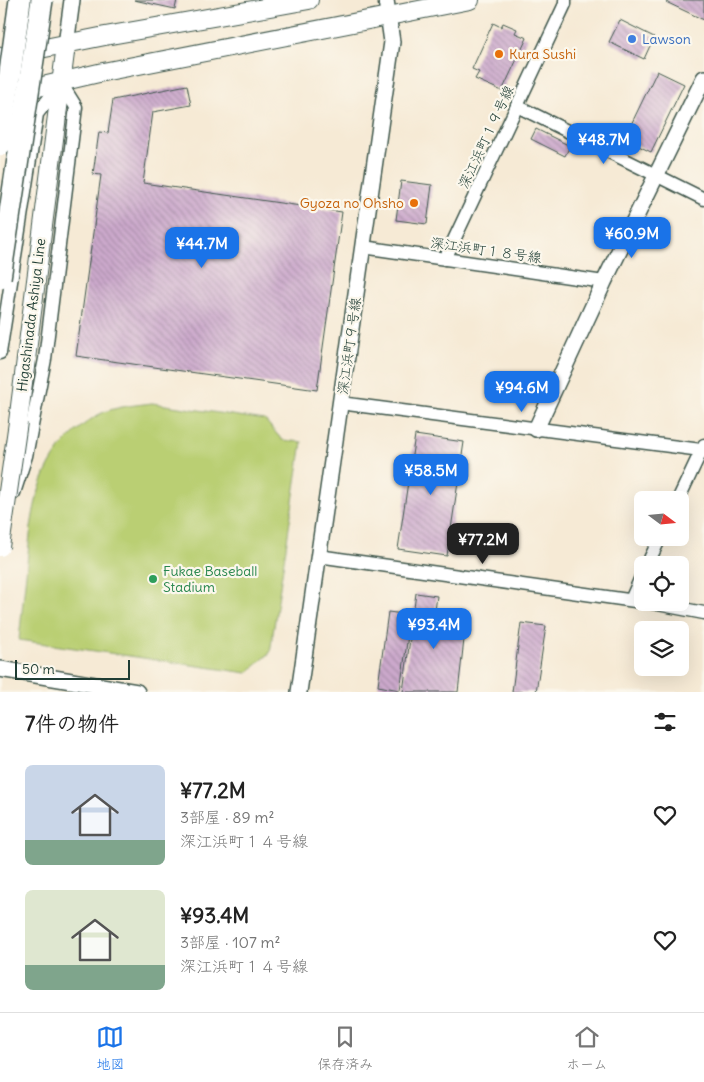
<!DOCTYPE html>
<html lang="ja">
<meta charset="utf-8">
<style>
:root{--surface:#fff;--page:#f2f2f2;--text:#222;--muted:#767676;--line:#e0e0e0;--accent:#1a73e8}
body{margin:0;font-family:Delius,"Klee One",sans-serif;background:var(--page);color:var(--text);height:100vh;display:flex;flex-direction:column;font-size:19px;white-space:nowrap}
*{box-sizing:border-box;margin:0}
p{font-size:16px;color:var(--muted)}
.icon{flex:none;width:28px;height:28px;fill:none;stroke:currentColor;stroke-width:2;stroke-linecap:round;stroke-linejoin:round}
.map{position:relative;height:692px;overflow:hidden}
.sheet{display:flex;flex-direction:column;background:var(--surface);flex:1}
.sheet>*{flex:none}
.needle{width:32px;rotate:106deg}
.buttons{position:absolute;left:634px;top:491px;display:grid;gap:10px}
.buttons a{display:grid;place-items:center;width:55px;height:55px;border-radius:8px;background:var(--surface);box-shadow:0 5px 20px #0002;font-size:25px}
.scale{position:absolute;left:15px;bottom:12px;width:115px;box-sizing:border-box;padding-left:5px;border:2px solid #1f3d34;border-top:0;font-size:14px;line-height:18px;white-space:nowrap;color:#1f3d34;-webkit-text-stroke:4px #fbf7ec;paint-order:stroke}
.price{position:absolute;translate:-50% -42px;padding:0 11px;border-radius:10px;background:var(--accent);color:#fff;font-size:16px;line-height:32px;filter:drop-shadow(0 1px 2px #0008)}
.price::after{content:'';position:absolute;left:50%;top:30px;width:15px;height:11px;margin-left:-8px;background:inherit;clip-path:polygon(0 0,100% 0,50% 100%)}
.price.selected{background:#222;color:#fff}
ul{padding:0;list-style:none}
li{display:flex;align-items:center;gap:15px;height:125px;padding:0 25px}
li span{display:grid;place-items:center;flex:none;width:140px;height:100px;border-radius:8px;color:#555}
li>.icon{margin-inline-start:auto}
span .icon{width:60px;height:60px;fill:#fffc;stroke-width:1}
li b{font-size:21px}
h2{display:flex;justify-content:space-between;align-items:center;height:60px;padding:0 25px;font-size:21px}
.menu{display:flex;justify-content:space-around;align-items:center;height:70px;border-top:1px solid var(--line);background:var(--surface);font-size:14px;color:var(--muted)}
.menu a{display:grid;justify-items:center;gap:2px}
.menu .selected{color:var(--accent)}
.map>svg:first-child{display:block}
</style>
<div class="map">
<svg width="704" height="692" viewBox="0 0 704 692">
<defs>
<pattern id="building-back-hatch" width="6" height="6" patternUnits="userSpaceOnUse" patternTransform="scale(1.25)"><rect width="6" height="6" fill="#cca9cc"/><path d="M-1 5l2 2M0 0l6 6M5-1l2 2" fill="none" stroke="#a58ba6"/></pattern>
</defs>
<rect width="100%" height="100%" fill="#fbf7ec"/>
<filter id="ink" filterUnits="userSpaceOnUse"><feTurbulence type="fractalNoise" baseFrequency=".02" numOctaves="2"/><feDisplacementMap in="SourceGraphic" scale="10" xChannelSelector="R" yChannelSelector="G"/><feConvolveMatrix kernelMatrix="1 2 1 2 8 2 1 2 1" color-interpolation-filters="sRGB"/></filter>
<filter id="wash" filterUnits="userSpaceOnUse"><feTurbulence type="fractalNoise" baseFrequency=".0096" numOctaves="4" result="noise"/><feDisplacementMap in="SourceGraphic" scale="20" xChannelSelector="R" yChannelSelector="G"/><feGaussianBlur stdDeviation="1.12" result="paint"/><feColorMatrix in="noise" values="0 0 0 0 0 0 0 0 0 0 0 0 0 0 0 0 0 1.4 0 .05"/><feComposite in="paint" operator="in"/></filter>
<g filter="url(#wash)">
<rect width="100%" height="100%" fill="#f6ead5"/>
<path fill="#bacf73" stroke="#6c8654" d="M152 403 265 420 282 440 302 442 270 653 247 673 19 640C22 615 24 589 27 564 32 511 37 463 81 427 88 421 98 414 107 411 121 406 137 405 152 403Z"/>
<g id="blocks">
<g fill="url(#building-back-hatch)">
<path d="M134 0H177L175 9Z"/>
<path d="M667 0H704V20L666 2Z"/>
<path d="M620 20 654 37 644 59 609 42Z"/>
<path d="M493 23 501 27 503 23 517 29 515 33 527 38 502 91 475 79 479 72 472 69Z"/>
<path d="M657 71 684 84 651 152 624 139Z"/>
<path d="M187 85 191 105 153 112 143 183 342 212 317 390 76 356 101 175 93 174 99 132 108 133 113 100Z"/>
<path d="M536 129 570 146 565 156 531 139Z"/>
<path d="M401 181 432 185 427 224 396 220Z"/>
<path d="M415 435 464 442 447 556 398 549Z"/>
<path d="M416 593 437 596 434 618 466 622 458 692H403Z"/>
<path d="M388 612 411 615 400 690 378 686Z"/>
<path d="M521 623 546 626 536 692H512Z"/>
</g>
</g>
</g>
<g filter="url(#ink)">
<use href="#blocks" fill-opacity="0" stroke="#3f574c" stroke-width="1"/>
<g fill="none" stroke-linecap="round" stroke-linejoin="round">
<g stroke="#3f574c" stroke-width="15">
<g id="minor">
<path d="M517 106 704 199"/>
<path d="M363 247 604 282"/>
<path d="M445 259 565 4V0"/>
<path d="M0 353 37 114 61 83 76 107 45 359 26 456 14 493"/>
<path d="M340 403 701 450"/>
<path d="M678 500 704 445"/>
<path d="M318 556 642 602"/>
<path d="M647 565 660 538"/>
<path d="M631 600 642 575"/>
<path d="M647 602 704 613"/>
</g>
</g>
<g stroke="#3f574c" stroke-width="18">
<g id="tertiary">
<path d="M66 45 72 0"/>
<path d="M536 429 604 282 704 78"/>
<path d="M0 669 137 692"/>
<path d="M299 692 392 42 386 0"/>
</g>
</g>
<g stroke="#3f574c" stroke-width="20">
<g id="secondary">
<path d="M0 57 105 36 309 0"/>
<path d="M17 92 103 72 470 0"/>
<path d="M18 422 66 45"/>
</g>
</g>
<use href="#minor" stroke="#fff" stroke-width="12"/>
<use href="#tertiary" stroke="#fff" stroke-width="15"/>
<use href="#secondary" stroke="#fff" stroke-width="18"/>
<g stroke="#3f574c" stroke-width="20" stroke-linecap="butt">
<path id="secondary-bridge" d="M0 547 18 422"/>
</g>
<g stroke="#3f574c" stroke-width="24" stroke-linecap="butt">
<g id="motorway-bridge">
<path d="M0 145 20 0"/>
<path d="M0 278 42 0"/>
</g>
</g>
<use href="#secondary-bridge" stroke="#fff" stroke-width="18"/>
<use href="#motorway-bridge" stroke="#fff" stroke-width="21"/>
</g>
</g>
<circle fill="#3f7fe0" stroke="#fbf7ec" stroke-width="2" cx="632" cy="39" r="5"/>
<g fill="#e8710a" stroke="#fbf7ec" stroke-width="2">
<circle cx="499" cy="54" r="5"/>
<circle cx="414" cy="203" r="5"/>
</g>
<circle fill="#2e9e5b" stroke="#fbf7ec" stroke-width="2" cx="153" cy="579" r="5"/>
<g text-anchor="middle" stroke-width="4.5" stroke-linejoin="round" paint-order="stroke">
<g font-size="14" fill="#366cbe" stroke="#fbf7ec" text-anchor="start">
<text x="642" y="44">Lawson</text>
</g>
<g font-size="14" fill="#c56008" stroke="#fbf7ec" text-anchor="start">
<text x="509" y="59">Kura Sushi</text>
<text x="404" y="208" text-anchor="end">Gyoza no Ohsho</text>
</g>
<g font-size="14" fill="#1f3d34" stroke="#fbf7ec">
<text transform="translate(486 137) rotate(-65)" y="5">深江浜町１９号線</text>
<text transform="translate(486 250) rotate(8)" y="5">深江浜町１８号線</text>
<text transform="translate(31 315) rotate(-83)" y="5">Higashinada Ashiya Line</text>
<text transform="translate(349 346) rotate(-82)" y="5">深江浜町９号線</text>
</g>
<g font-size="14" fill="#27864d" stroke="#fbf7ec" text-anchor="start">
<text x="163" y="576">Fukae Baseball<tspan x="163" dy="16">Stadium</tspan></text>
</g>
</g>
</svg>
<div class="buttons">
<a><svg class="needle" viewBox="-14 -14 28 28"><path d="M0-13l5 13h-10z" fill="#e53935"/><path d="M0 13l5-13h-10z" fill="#767676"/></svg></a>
<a><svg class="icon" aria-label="locate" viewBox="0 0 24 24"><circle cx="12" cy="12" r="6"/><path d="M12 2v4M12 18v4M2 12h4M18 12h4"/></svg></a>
<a><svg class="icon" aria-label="layers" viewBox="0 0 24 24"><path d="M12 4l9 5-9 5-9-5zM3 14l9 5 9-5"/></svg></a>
</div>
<div class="scale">50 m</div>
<b class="price" style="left:604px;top:165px">¥48.7M</b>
<b class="price" style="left:632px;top:259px">¥60.9M</b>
<b class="price" style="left:202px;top:269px">¥44.7M</b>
<b class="price" style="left:522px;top:413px">¥94.6M</b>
<b class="price" style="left:431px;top:496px">¥58.5M</b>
<b class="price selected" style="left:483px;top:565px">¥77.2M</b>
<b class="price" style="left:434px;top:650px">¥93.4M</b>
</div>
<section class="sheet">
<h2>7件の物件<svg class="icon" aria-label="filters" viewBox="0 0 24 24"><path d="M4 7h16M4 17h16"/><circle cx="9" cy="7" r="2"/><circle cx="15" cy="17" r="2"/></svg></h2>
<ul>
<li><span style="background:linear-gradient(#c9d6e8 75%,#7fa58c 0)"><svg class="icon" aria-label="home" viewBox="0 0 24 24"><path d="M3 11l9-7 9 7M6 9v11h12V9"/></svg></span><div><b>¥77.2M</b><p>3部屋 · 89 m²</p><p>深江浜町１４号線</p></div><svg class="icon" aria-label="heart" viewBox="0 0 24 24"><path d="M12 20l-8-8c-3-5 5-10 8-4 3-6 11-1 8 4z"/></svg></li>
<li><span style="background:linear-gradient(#dfe7d0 75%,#7fa58c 0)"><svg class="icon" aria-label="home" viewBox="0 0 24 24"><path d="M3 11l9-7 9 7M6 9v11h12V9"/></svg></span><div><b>¥93.4M</b><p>3部屋 · 107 m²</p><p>深江浜町１４号線</p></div><svg class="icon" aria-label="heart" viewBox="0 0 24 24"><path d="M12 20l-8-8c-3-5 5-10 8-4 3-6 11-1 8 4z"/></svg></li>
</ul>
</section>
<nav class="menu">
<a class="selected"><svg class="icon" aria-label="map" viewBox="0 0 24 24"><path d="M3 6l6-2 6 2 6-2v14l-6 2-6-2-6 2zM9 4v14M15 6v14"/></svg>地図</a>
<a><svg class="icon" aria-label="saved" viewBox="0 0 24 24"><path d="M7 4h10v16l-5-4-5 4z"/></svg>保存済み</a>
<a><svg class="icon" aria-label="home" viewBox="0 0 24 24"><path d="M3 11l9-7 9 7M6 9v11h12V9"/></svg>ホーム</a>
</nav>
